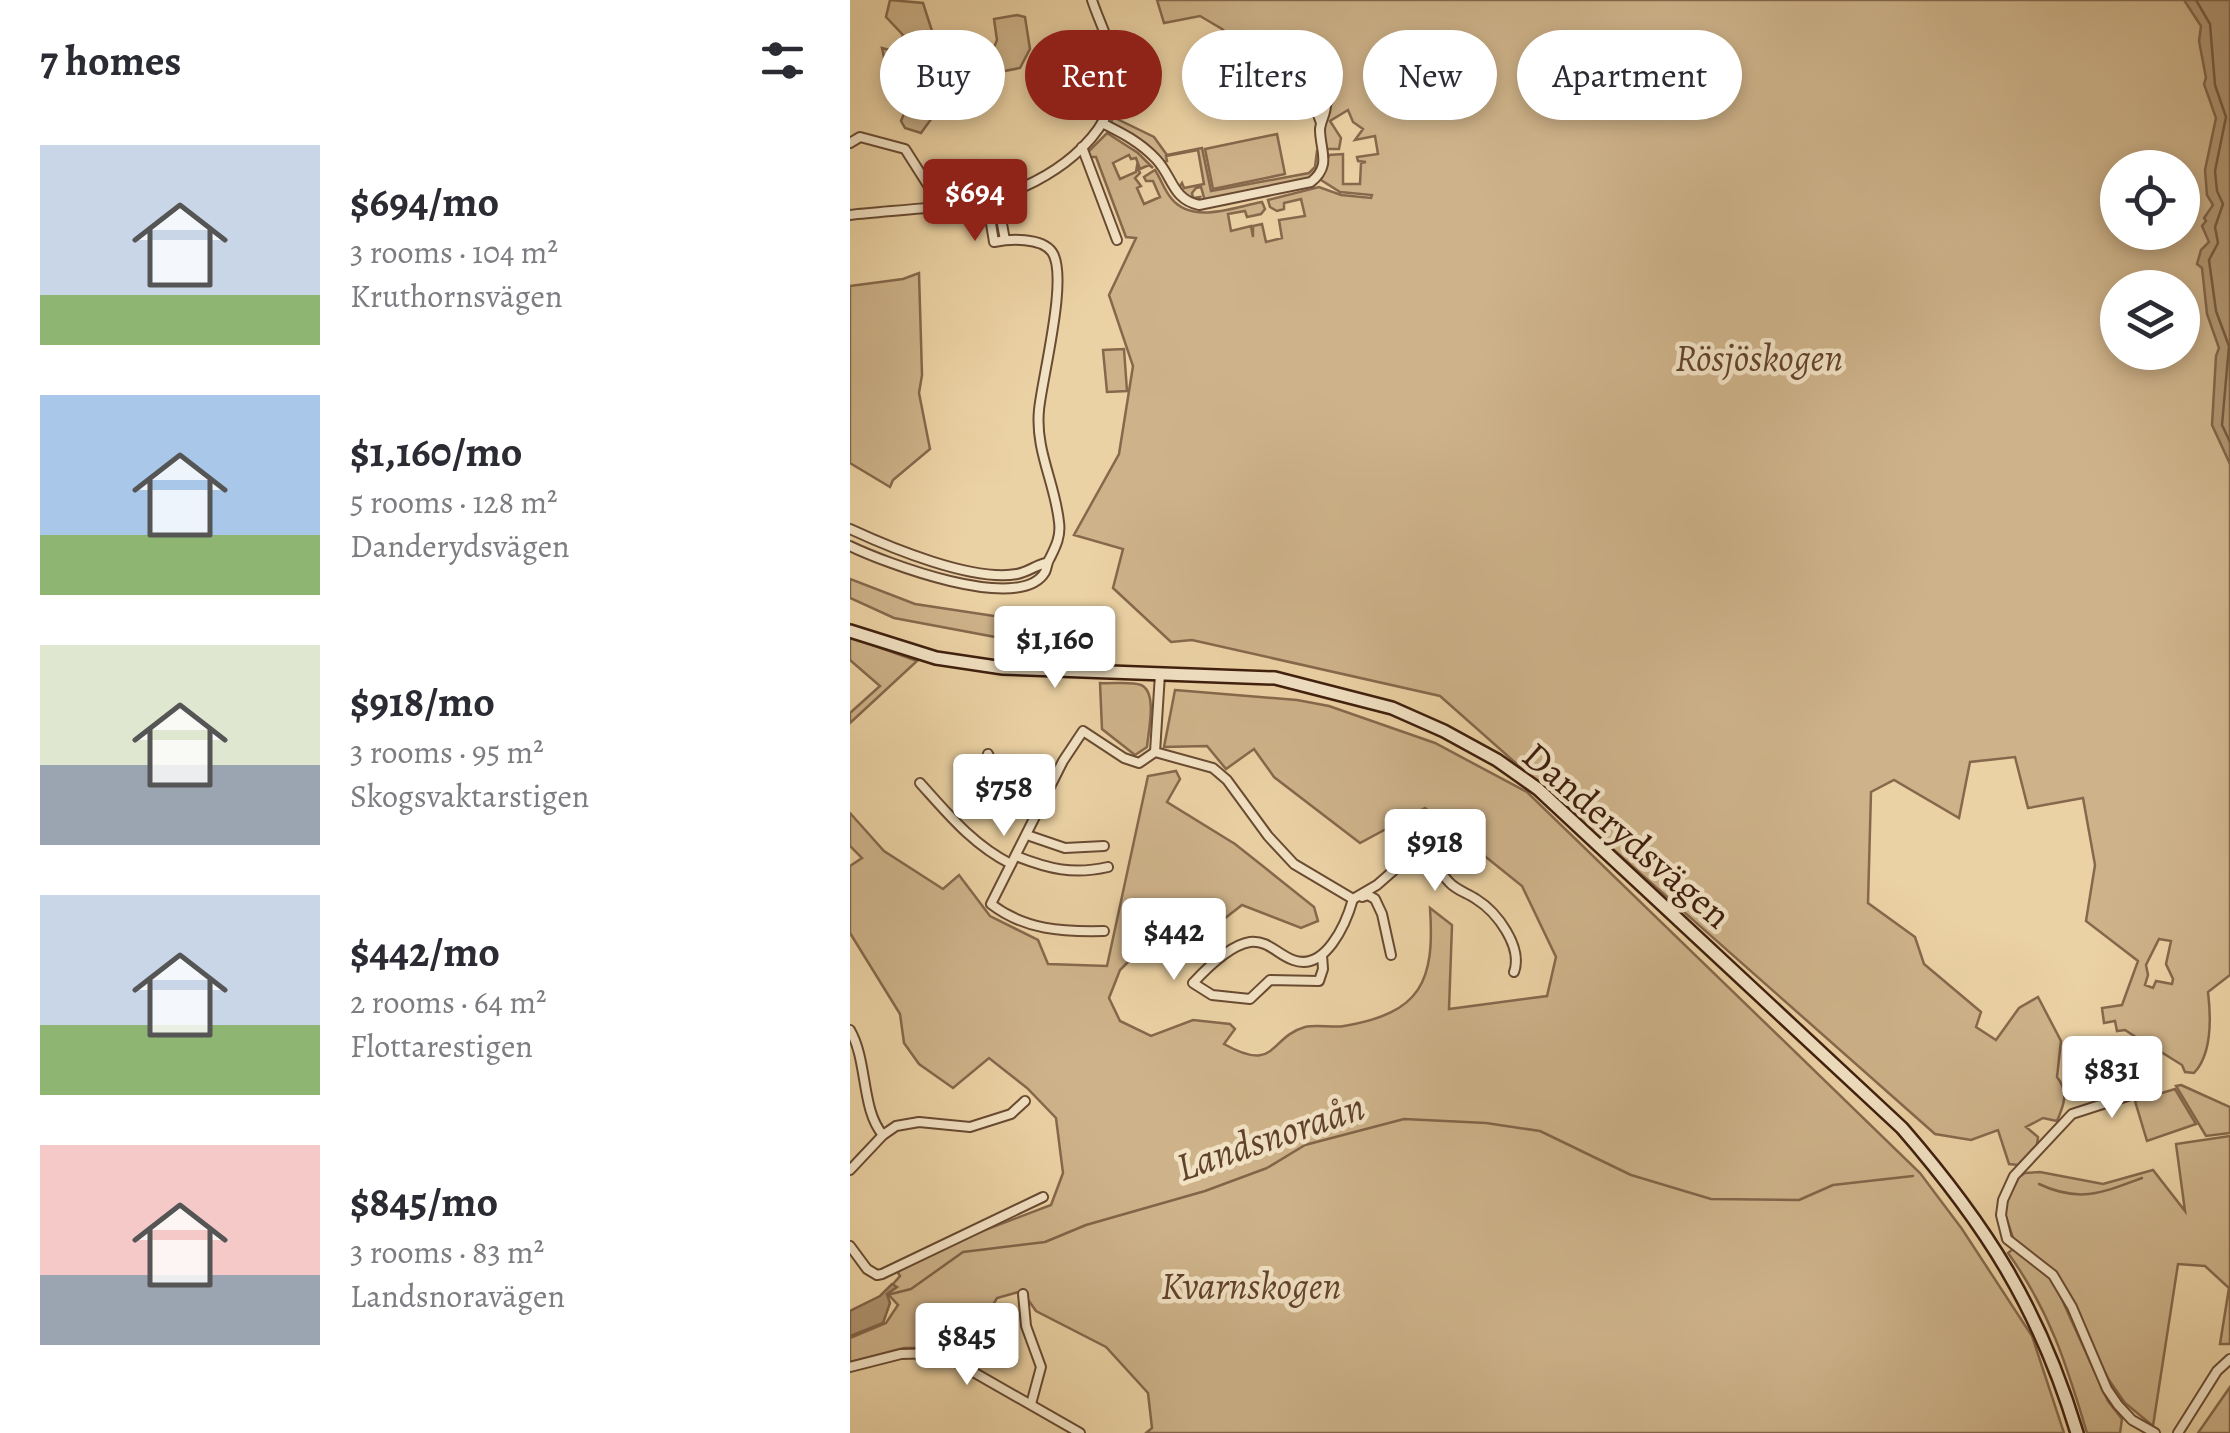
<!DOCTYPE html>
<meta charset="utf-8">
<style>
:root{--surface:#fff;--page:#f2f2f3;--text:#2b2b33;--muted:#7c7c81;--accent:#8f2418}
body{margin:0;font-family:Alegreya,serif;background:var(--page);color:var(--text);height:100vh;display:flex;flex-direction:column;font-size:38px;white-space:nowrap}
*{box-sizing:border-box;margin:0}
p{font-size:32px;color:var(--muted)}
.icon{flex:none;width:55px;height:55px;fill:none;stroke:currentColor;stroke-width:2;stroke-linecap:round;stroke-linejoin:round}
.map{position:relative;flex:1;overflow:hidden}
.details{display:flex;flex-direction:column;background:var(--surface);width:850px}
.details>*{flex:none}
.hud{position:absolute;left:30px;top:30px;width:950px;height:90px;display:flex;gap:20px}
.fabs{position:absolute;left:1250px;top:150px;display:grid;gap:20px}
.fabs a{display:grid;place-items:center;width:100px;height:100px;border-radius:50%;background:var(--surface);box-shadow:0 5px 15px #0003;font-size:50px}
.price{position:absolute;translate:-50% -85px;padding:0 22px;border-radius:10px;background:#fff;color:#222;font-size:32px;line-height:65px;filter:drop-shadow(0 2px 5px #0008)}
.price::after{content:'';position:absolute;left:50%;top:60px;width:30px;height:22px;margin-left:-15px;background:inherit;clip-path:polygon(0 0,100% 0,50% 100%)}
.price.selected{background:var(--accent);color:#fff}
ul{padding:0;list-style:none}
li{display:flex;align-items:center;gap:30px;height:250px;padding:0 40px}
li span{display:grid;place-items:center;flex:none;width:280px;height:200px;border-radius:0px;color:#555}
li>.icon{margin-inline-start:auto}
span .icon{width:120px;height:120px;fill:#fffc;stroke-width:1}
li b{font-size:42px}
h2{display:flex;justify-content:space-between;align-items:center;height:120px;padding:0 40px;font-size:42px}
.tag{padding:0 35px;border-radius:45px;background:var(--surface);box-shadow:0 5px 15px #0003;font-size:35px;line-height:90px}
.tag.selected{background:var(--accent);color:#fff}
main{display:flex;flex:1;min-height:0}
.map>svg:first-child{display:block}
</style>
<main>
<section class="details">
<h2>7 homes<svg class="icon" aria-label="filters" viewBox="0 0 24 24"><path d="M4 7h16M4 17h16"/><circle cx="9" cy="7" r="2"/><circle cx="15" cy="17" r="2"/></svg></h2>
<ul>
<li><span style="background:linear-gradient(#c9d6e8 75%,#8fb573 0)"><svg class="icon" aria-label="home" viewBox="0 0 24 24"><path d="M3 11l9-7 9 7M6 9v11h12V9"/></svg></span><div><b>$694/mo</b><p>3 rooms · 104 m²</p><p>Kruthornsvägen</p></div></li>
<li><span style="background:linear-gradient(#a9c7e8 70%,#8fb573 0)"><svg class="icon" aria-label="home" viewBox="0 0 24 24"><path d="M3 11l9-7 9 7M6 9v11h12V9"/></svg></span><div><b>$1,160/mo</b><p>5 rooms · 128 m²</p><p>Danderydsvägen</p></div></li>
<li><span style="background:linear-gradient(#dfe7d0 60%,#9aa5b1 0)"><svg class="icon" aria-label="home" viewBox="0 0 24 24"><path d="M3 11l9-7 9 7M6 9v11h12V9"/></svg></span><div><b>$918/mo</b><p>3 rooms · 95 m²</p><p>Skogsvaktarstigen</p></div></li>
<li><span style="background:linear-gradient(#c9d6e8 65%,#8fb573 0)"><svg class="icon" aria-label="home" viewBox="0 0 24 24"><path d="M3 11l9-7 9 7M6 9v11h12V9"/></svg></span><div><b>$442/mo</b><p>2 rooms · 64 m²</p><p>Flottarestigen</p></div></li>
<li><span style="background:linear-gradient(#f6c9c9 65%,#9aa5b1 0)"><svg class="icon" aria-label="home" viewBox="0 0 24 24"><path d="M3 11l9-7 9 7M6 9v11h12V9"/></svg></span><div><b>$845/mo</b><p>3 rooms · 83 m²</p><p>Landsnoravägen</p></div></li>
</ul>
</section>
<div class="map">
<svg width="1380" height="1433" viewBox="0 0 1380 1433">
<rect width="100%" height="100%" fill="#ebd2a4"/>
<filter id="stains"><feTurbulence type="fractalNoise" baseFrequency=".002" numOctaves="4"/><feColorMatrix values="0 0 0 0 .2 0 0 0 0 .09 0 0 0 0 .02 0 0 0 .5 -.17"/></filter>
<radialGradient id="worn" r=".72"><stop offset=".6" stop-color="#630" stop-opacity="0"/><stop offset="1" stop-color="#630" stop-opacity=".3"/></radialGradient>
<g fill="#ceb38a" stroke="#86684c" stroke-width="2.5" fill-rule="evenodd">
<path d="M40 0 73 3 82 31 88 38 86 46 90 54 115 59 123 54 141 55 147 40 144 19 167 15 175 17 180 49 170 68 93 83 73 82 66 94 70 101 85 98 98 106 87 111 71 133 55 128 51 121 58 104C31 86 39 75 32 48L47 52 53 35 36 17Z"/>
<path d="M307 0H1380V975L1358 992C1361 1017 1362 1054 1344 1073L1335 1072 1332 1065 1303 1047 1290 1071 1285 1064 1298 1045 1275 1030 1267 1031 1265 1021 1254 1023 1252 1008 1272 1005 1288 961 1236 921 1245 865 1233 798 1178 808 1165 757 1120 762 1109 818 1044 780 1021 792 1018 903 1065 937 1074 964 1131 1012 1126 1027 1146 1040 1169 1008 1188 997 1211 1041 1207 1077C1219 1092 1214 1105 1207 1121L1193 1118 1176 1127 1188 1137 1187 1145 1168 1165 1159 1164 1148 1130 1121 1140 1085 1134 590 696 342 640 321 642 263 588 273 549 224 535 269 454 283 366 259 295 286 238 276 237 246 157H240L238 152 257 133 288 153 303 168 299 165 290 169 286 158 281 159 279 155 263 163 270 179 286 172 287 166 290 173 285 178 291 186 287 188 294 204 310 197 303 181H296L294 177 305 170C311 179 314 190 321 198 342 225 384 207 412 202L415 209 411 214 397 217 395 211 378 214 381 231 401 226 403 237V226L412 224 416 242 432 238 429 220 455 216 451 199 434 203V209L427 211 420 207 418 200 469 187 491 195 521 198 522 195 490 192 471 180 479 155 493 154V184H510L511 163 516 162 508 161 507 157 528 154 525 136 505 140 513 129 503 122 498 110 480 121 491 138 489 149H476L473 123 484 99 476 95 443 100 372 29 350 16 314 23ZM1268 168H1332V232H1268ZM1268 288H1332V352H1268ZM1309 939 1321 941 1316 964 1323 979 1322 984 1306 981 1303 988 1295 985 1298 975 1296 965Z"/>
<path d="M263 117 304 137 317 155 352 148 361 191 459 173 465 167 467 151H471V163L460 179 355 201 351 187 346 188 342 193 343 198 350 197 347 202 338 200 328 189 332 183 334 188 354 184 348 150 316 156 317 161 313 162 295 143 261 123Z"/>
<path d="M427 134 435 174 363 189 355 149Z"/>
<path d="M69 273 72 375 69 393 80 449 43 480 40 487 0 463V286L53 279Z"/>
<path d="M274 349 277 391 257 392 253 350Z"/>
<path d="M0 579 65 604 164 619 156 639 44 618 0 598Z"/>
<path d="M0 637 67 661 0 723V713L30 686 0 660Z"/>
<path d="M250 683C262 684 281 681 291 685 308 692 298 733 297 747L285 755 252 729Z"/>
<path d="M325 690 447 700 479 706 585 743 677 792 1070 1173 1112 1229 1182 1336 1214 1433H296L302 1428 298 1393 256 1347 186 1311 172 1291 147 1298 131 1325 108 1322 94 1348H54L0 1362V1338L36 1323 48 1305 36 1292 50 1276 47 1271 85 1249 201 1205 213 1173 206 1118 177 1088 139 1058 103 1088 69 1064 54 1043 50 1014 0 933V866L12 858 0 846V813L34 851 93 889 109 875 140 916 188 940 198 964 257 966 298 776 326 771 330 779 317 802 385 844 414 867 464 907 468 921 451 928 392 905 338 947 288 952 270 970 259 998 270 1021 301 1036 343 1020 380 1024 385 1029 374 1044C427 1074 419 1037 455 1027 467 1024 482 1028 494 1026 571 1013 585 982 580 908L602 925 599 1009 697 996 706 957 672 886 575 808 510 843 424 777 404 749 376 769 357 746 314 747Z"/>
<path d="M1331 1085 1380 1107V1133L1356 1136 1326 1086Z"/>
<path d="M1325 1089 1346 1124 1297 1141 1285 1101Z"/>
<path d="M1380 1136V1344H1370L1379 1288 1355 1266 1328 1264 1303 1426 1275 1403 1259 1380 1204 1273 1164 1241 1153 1208 1169 1177 1175 1173 1190 1172 1253 1184 1303 1170 1335 1211 1326 1144Z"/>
<path d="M1163 1249 1195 1271 1204 1282 1258 1401 1272 1419 1270 1433H1237C1217 1366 1200 1311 1158 1253Z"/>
<path d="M1380 1387V1433H1348Z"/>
</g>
<g fill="#b09571" stroke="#826549" stroke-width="2.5">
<path d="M1334 0H1380V464L1362 425 1366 356 1369 348 1357 314 1352 268 1347 264 1351 250 1359 242 1352 226 1356 221 1354 218 1363 205 1357 195 1355 170 1366 118 1354 84 1356 78 1349 41 1351 26Z"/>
<path d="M42 1284 47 1287 37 1294 40 1303 33 1323 0 1336V1311L30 1296Z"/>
</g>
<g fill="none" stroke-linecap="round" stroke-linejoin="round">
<path stroke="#775a3f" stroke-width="2.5" d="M1346 0 1360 24 1365 85 1376 117 1365 171 1367 191 1373 204 1365 227 1368 243 1359 260 1366 311 1379 346 1372 425 1380 442"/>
<g stroke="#826549" stroke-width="2.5">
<path d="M1189 1184C1229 1203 1252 1193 1292 1178"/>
<path d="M37 1295 61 1289 113 1252 195 1242 236 1225 355 1191 417 1168 455 1145 554 1119 636 1123 690 1131 781 1175 861 1199 949 1200 983 1185 1063 1176"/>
</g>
<g stroke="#694b33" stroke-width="12">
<g id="minor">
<path d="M252 123C272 133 290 142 306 159 323 177 322 199 349 205L461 182C482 165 470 151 470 129 471 120 476 114 476 105L470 101 464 104 471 123"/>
<path d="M0 143 10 137 55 149 90 204"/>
<path d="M232 147 267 240"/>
<path d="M147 197 155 240"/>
<path d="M0 215C44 210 104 208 145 197 197 183 263 139 265 81 267 54 250 25 242 0"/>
<path d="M0 529C41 548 123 582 167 574 178 572 186 565 196 563"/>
<path d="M0 546C33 562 170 615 195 572 197 568 197 562 200 558 206 546 211 536 209 522 205 483 185 450 189 410 192 378 219 276 202 252 191 237 160 239 144 242L137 199"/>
<path d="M310 674 305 752 363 768 377 780 418 836 444 864 503 899"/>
<path d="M138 754 144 767 190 807"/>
<path d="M70 783C98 814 123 845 161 864"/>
<path d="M177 835 215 848 254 846"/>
<path d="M166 856C199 869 223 875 258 867"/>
<path d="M512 897 518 895 525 899 532 914 541 955"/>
<path d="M503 899 527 885 559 857 573 853C586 860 589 872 599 882 606 890 617 893 626 899 647 912 673 947 664 972"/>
<path d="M254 931C212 932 175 930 141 904L213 761 233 731 274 758 289 763 305 752"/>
<path d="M472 955 473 969 469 981 420 980 400 999 362 995 343 983C356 969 380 945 400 942 418 940 427 954 443 960 475 972 496 924 503 899"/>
<path d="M0 1030C18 1061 11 1110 33 1135"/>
<path d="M1290 1092 1222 1114 1164 1176 1153 1200 1151 1215 1157 1239 1203 1275 1222 1307 1257 1389 1268 1405 1282 1420 1305 1433"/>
<path d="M0 1170 33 1135 46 1126 69 1122 120 1127 161 1114 175 1101"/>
<path d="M0 1246 17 1269 27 1275 32 1274 193 1197"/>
<path d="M173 1294 176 1326 191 1367 181 1404"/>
<path d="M0 1367 51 1354 90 1353 230 1433"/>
<path d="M1328 1433 1367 1371 1380 1359"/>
</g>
</g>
<g stroke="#3e1e0d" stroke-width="16">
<path id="secondary" d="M0 631 86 658 153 668 425 678 542 708 594 731 647 760 688 789 1052 1128C1137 1226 1189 1308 1227 1433"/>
</g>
<use href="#minor" stroke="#f2e2c4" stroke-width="8"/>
<use href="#secondary" stroke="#f2e2c4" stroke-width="11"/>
</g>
<g text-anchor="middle" stroke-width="9" stroke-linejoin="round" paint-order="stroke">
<g font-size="38" font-style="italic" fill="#62432c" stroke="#f2e2c4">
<text x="909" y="371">Rösjöskogen</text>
<text x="401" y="1299">Kvarnskogen</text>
</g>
<g font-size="38" fill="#3e1e0d" stroke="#f2e2c4">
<text transform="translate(777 835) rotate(41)" y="13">Danderydsvägen</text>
</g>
<g font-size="40" font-style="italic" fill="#60422b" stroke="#f2e2c4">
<text transform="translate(420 1136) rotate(-19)" y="14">Landsnoraån</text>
</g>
</g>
<rect width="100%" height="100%" filter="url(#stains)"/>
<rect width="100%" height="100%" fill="url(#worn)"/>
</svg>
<div class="fabs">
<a><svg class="icon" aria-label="locate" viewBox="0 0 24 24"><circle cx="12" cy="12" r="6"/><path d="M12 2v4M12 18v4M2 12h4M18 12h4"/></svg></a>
<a><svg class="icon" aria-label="layers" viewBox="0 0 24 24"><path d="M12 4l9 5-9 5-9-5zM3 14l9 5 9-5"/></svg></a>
</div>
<b class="price selected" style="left:125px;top:244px">$694</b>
<b class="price" style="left:205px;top:691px">$1,160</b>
<b class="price" style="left:154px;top:839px">$758</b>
<b class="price" style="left:585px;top:894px">$918</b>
<b class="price" style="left:324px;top:983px">$442</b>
<b class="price" style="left:1262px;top:1121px">$831</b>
<b class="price" style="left:117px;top:1388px">$845</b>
<div class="hud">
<a class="tag">Buy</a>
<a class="tag selected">Rent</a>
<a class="tag">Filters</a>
<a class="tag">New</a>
<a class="tag">Apartment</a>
</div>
</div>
</main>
